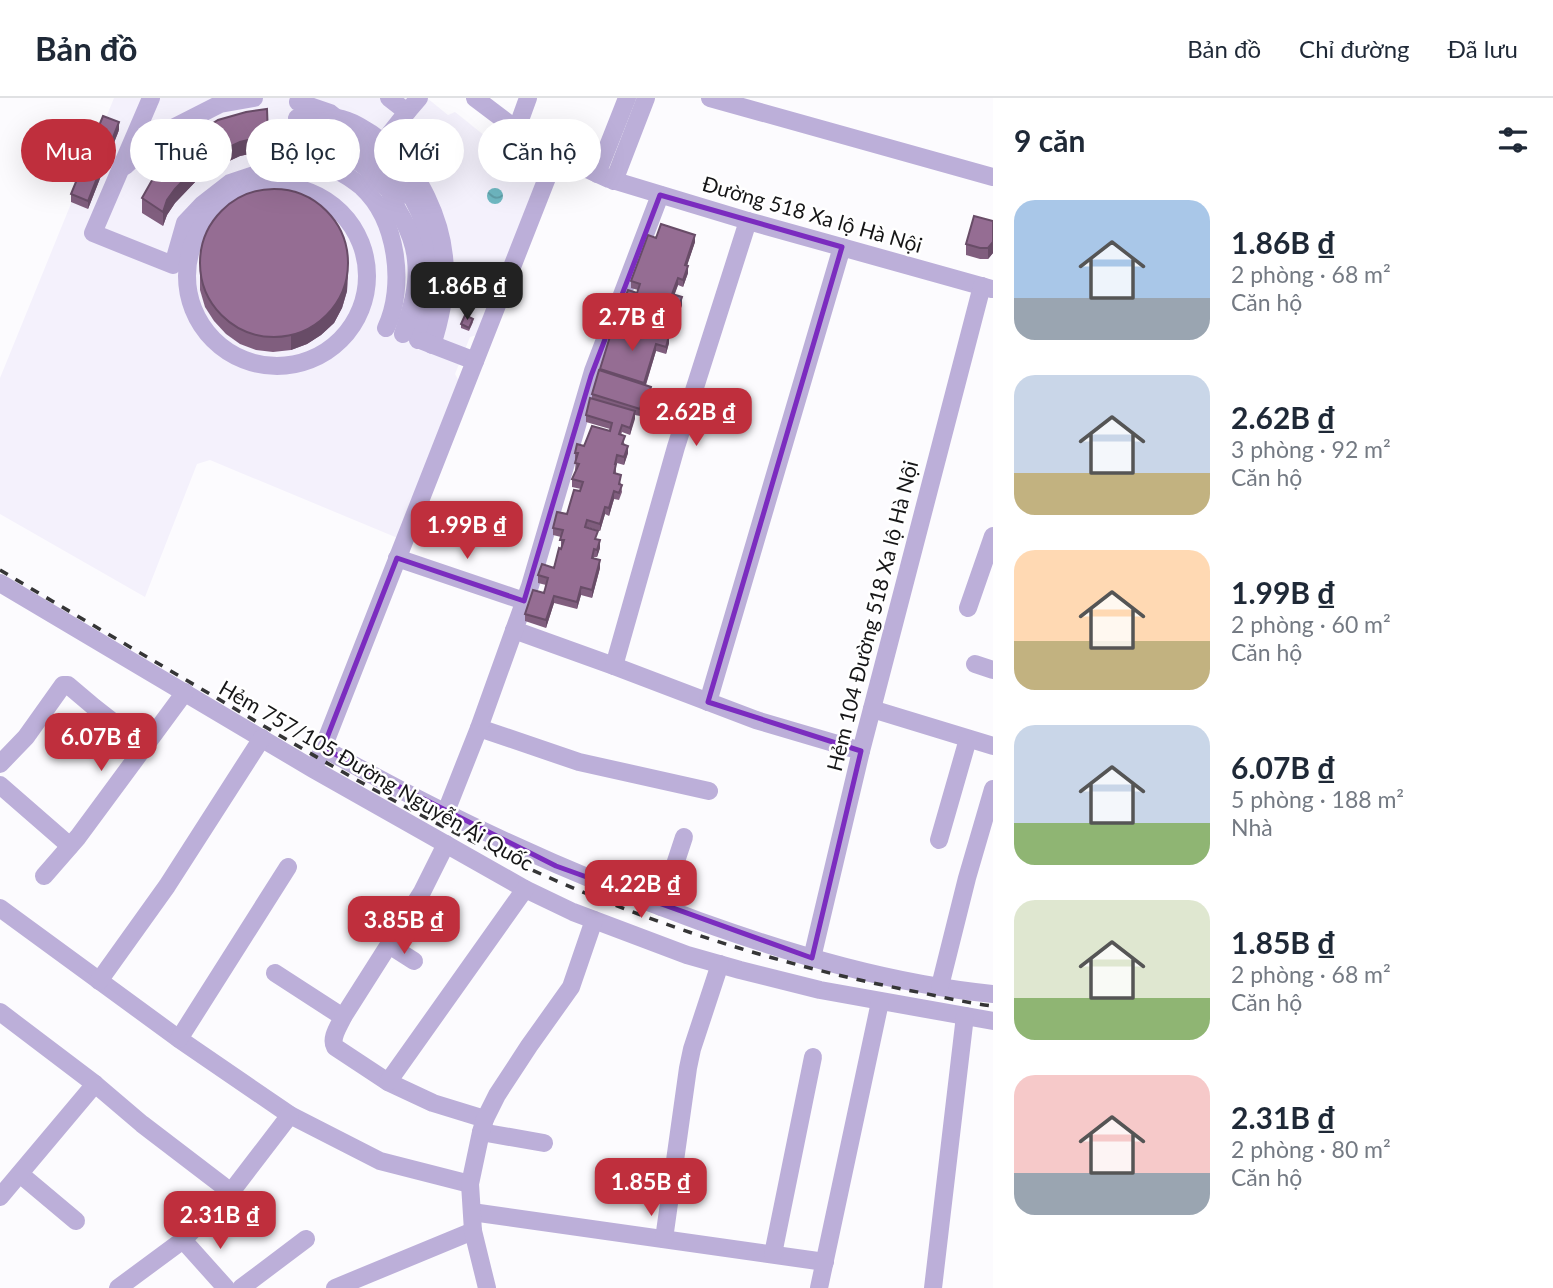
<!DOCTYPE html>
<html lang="vi">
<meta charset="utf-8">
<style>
:root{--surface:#fff;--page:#f6f6f7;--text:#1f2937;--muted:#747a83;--line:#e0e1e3;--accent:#bf2f3d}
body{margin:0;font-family:Lato,sans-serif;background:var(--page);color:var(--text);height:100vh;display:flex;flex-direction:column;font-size:26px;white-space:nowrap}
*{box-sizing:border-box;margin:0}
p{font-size:23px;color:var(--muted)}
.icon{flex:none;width:38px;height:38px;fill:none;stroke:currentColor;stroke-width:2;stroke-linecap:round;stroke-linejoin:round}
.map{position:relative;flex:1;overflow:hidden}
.details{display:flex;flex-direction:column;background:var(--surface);width:560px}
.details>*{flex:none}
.hud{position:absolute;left:21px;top:21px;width:665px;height:63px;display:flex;gap:14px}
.price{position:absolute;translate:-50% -60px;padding:0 16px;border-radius:14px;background:var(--accent);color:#fff;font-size:23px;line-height:46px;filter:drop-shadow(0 2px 4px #0008)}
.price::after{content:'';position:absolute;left:50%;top:42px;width:21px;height:16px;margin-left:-10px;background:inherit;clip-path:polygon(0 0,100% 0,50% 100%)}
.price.selected{background:#222;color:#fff}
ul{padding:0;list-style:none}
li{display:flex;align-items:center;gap:21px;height:175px;padding:0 21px}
li span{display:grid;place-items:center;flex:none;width:196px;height:140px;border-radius:21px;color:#555}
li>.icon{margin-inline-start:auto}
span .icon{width:84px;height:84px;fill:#fffc;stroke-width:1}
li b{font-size:30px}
h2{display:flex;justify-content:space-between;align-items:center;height:84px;padding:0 21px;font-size:30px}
.pill{padding:0 24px;border-radius:32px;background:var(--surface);box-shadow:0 7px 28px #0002;font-size:24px;line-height:63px}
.pill.selected{background:var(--accent);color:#fff}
header{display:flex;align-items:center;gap:42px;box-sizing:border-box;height:98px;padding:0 35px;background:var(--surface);border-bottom:2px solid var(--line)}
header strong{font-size:33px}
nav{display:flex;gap:38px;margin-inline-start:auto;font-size:24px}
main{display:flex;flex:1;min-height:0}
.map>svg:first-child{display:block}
</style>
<header>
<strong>Bản đồ</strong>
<nav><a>Bản đồ</a><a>Chỉ đường</a><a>Đã lưu</a></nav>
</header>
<main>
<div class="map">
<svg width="993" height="1190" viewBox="0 0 993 1190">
<defs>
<pattern id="water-waves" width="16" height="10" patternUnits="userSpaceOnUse" patternTransform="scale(1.75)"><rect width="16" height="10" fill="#6fb8c2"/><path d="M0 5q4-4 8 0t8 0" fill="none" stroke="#5f9da6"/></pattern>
</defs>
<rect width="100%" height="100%" fill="#fcfbfe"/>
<path fill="#f4f1fc" d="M114 0H427L448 17 455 14 510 58 544 76 481 236 470 239 455 276 460 285 400 441 210 362 197 366 145 499 0 416V280Z"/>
<circle fill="url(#water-waves)" cx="495" cy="98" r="8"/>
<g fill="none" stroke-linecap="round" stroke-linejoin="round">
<g stroke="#bcafd9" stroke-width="18">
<path d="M151 0 93 135 173 167 185 125 203 106 230 85 254 77 274 75 294 76"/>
<path d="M389 0 407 14 419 0"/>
<path d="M475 0 541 50 609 81 748 123 992 191"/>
<path d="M710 0 993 79"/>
<path d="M298 4 330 15 340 23"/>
<path d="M297 20C328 25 350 38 373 58 388 70 403 84 413 101 437 143 434 197 418 242"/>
<path d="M337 20C363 24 411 60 412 87 408 96 403 99 393 96 383 87 375 76 364 68 350 56 320 48 321 25L328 22Z"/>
<path d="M516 33 528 0"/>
<path d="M296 38 307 42 334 44"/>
<path d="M377 52 407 14"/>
<path d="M295 56C320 63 342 72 362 89 397 121 406 188 386 230"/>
<path d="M125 68 159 37 220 6 254 0"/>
<path d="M597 76 627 0"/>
<path d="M614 83 646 0"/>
<circle cx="277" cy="178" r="90"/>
<path d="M434 176H469"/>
<path d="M403 236C411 213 419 187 416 162 415 149 409 133 403 121 398 112 390 101 390 91 391 85 394 81 397 76 416 74 419 84 427 100 451 150 449 195 432 247"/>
<path d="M423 243 475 263"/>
<path d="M397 460 524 503"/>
<path d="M0 485 313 671 525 791 573 814 687 857 740 872 820 892 993 923"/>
<path d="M968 510 993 438"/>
<path d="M514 532 614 568 756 622 861 653"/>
<path d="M975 566 993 572"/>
<path d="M614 568 676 349 748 123"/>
<path d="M708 604 842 149"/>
<path d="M872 611 993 648"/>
<path d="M479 630 579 664 709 693"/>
<path d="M323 650C444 718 569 776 699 823 794 857 892 886 993 896"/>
<path d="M319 660 556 57"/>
<path d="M0 666 26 639 63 587H68L94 609 145 649"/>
<path d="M0 687 70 748"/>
<path d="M445 716 479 630 530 488 593 273 660 97"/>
<path d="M939 742 968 641"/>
<path d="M44 778 78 739 185 594"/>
<path d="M661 809 684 739"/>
<path d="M0 810 179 941 290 1017 380 1063 470 1086"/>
<path d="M397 834 422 794 446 746"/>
<path d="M389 847 414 863"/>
<path d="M812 860 861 653 982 188"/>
<path d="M275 875 343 919C339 928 330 940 335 949L388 984 433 1005 485 1021"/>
<path d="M99 883 167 788 262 640"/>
<path d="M940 888 967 780 993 691"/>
<path d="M0 914 95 986 142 1026 231 1094"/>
<path d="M343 919 397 834 365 817"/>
<path d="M179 941 288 769"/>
<path d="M388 984 525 791"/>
<path d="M481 1034 544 1045"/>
<path d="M20 1076 76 1123"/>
<path d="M0 1099 95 986"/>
<path d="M472 1114 825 1164"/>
<path d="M664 1141 688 970 692 951 720 866"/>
<path d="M183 1142 226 1190"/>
<path d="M773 1156 813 959"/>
<path d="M118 1190 183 1142 231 1094 290 1017"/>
<path d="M241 1190 306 1141"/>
<path d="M335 1190 473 1133"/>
<path d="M487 1190 473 1133 470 1086 481 1034 485 1021 497 997 529 948 571 889 594 822"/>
<path d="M819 1190 880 904"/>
<path d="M933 1190 965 918"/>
</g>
<path stroke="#353536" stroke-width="3.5" stroke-dasharray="9 9" stroke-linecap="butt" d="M0 472C77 518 154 563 232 609 332 669 434 728 541 776 661 830 793 871 923 895 946 900 969 905 993 908"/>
</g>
<g fill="#805e7e">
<path d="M267 11 268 52 240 58 212 71 198 81 175 105 167 117 163 128 142 115V100Z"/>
<path d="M119 32 88 111 71 104V96Z"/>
<path d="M993 123V155L988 161H980L966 157V146Z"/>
<path d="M656 140 695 144 687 167 688 175 683 189 678 187 674 197 682 207 675 227 663 223 660 234 669 245 666 256 656 253 646 287 651 297 661 307 658 317 642 312 640 318 635 317 630 337 622 334 621 337 628 355 624 367 617 365 616 367V376L621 386 622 394 619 402 614 401 609 418 605 416 600 433 587 429 597 442 600 450 597 459H594V460L600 470 592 500 581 497 577 511 554 505 546 530 525 523V516L544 495 546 487 538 485V477L554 470 561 451V439L553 437V430L567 416 580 393 581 391 572 389V381L576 372H575L576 362H575V355L584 348 610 333V331L586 324V317L592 301V296L600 271 633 239 635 232 617 227V219L637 195 638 192 631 190V183Z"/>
<path d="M200 160 348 176 347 193 342 210 334 225 321 237 307 246 291 252 273 254 256 252 240 246 226 236 214 223 205 209 200 192Z"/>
<path d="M473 224 469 233 461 230V226Z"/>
</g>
<g fill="#684c67">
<path d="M119 24V32L88 111V103Z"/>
<path d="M268 37V52L240 58 212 71 198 81 175 105 167 117 163 128V114L167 102 175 91 198 67 212 57 240 44Z"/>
<path d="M695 137V144L685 174V167Z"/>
<path d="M993 144V155L988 161V150Z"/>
<path d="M348 162 347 193 342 210 334 225 321 237 307 246 291 252V237Z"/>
<path d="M688 168V175L683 189V182Z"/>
<path d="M678 180V187L672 204V196Z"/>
<path d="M682 199V207L675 227V219Z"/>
<path d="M663 215V223L658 239V232Z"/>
<path d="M669 238V245L666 256V249Z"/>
<path d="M656 246V253L644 292V285Z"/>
<path d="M635 313V321L630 337V330Z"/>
<path d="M628 348V355L624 367V359Z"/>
<path d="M614 393V401L609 418V410Z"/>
<path d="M605 409V416L600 433V426Z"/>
<path d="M600 442V450L597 459V452Z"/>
<path d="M600 462V470L592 500V492Z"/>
<path d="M581 489V497L577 511V504Z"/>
<path d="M554 498V505L546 530V522Z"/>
</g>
<g fill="#956d93" stroke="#684c67" stroke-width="2">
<path d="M267 11 268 37 240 44 212 57 198 67 175 91 167 102 163 114 142 100 151 84 168 58 193 38 218 22 246 14Z"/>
<path d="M103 18 119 24 88 103 71 96Z"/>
<circle cx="274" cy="165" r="74"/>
<path d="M974 118 993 123V144L988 150H980L966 146Z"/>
<path d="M661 126 695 137 685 167 688 168 683 182 678 180 672 196 682 199 675 219 663 215 658 232 617 219 628 192 637 195 640 186 631 183 648 137 656 140Z"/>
<path d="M465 217 473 221 469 230 461 226Z"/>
<path d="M637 227 669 238 666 249 656 246 644 285 600 271 612 232 633 239Z"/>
<path d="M599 272 651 289 649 296 661 300 658 309 642 304 640 311 592 296Z"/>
<path d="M590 300 635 313 630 330 622 327 619 336 625 338 622 346 628 348 624 359 617 357 615 366H616L614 375 621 377 619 386 622 387 619 395 614 393 609 410 605 409 600 426 587 422 585 429 598 433 595 441 600 442 597 452 594 451 592 460 600 462 592 492 581 489 577 504 554 498 546 522 525 516 533 492 544 495 548 480 538 477 542 466 554 470 559 450 561 451 564 442H560L563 432 553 430 557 414 567 416 574 392 580 393 583 384 572 381 579 366 575 365 578 355H575L577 346 584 348 592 328 610 333 612 325 586 317Z"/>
</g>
<path fill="none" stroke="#7b2cbf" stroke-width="5" stroke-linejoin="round" d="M660 97 842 149 708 604 861 653 812 860 556 768 323 650 397 460 524 503 591 278Z"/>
<g text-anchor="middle" stroke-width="5" stroke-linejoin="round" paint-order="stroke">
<g font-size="21" fill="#161617" stroke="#fff">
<text transform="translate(812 117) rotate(16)" y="7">Đường 518 Xa lộ Hà Nội</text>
<text transform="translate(873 518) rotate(-76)" y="7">Hẻm 104 Đường 518 Xa lộ Hà Nội</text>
<text transform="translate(376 678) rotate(30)" y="7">Hẻm 757/105 Đường Nguyễn Ái Quốc</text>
</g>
</g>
</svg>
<b class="price selected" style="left:467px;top:224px">1.86B ₫</b>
<b class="price" style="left:632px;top:255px">2.7B ₫</b>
<b class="price" style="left:696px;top:350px">2.62B ₫</b>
<b class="price" style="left:467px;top:463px">1.99B ₫</b>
<b class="price" style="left:101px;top:675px">6.07B ₫</b>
<b class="price" style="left:641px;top:822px">4.22B ₫</b>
<b class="price" style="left:404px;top:858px">3.85B ₫</b>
<b class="price" style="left:651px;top:1120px">1.85B ₫</b>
<b class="price" style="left:220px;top:1153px">2.31B ₫</b>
<div class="hud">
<a class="pill selected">Mua</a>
<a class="pill">Thuê</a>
<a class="pill">Bộ lọc</a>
<a class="pill">Mới</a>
<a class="pill">Căn hộ</a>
</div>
</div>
<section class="details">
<h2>9 căn<svg class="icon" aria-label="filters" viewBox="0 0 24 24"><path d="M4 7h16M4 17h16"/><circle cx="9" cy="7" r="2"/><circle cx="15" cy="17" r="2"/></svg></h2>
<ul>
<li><span style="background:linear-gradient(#a9c7e8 70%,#9aa5b1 0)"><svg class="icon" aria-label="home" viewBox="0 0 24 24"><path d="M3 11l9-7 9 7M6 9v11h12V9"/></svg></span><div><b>1.86B ₫</b><p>2 phòng · 68 m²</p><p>Căn hộ</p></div></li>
<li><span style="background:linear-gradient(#c9d6e8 70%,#c2b280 0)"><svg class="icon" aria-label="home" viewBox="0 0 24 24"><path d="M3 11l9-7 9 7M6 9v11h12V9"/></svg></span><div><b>2.62B ₫</b><p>3 phòng · 92 m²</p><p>Căn hộ</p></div></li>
<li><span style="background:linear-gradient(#ffd9b3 65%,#c2b280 0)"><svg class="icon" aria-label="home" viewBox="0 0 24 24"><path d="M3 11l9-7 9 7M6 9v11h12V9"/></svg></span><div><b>1.99B ₫</b><p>2 phòng · 60 m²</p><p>Căn hộ</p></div></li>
<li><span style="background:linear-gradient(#c9d6e8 70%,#8fb573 0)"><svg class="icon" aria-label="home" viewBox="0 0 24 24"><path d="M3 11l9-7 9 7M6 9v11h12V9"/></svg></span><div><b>6.07B ₫</b><p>5 phòng · 188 m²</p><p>Nhà</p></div></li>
<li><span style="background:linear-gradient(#dfe7d0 70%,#8fb573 0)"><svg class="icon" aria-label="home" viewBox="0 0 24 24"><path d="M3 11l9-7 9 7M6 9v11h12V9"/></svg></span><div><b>1.85B ₫</b><p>2 phòng · 68 m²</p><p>Căn hộ</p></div></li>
<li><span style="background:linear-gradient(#f6c9c9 70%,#9aa5b1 0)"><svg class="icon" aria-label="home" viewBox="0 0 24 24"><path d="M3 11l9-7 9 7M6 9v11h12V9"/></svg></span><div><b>2.31B ₫</b><p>2 phòng · 80 m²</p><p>Căn hộ</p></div></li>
</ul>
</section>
</main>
